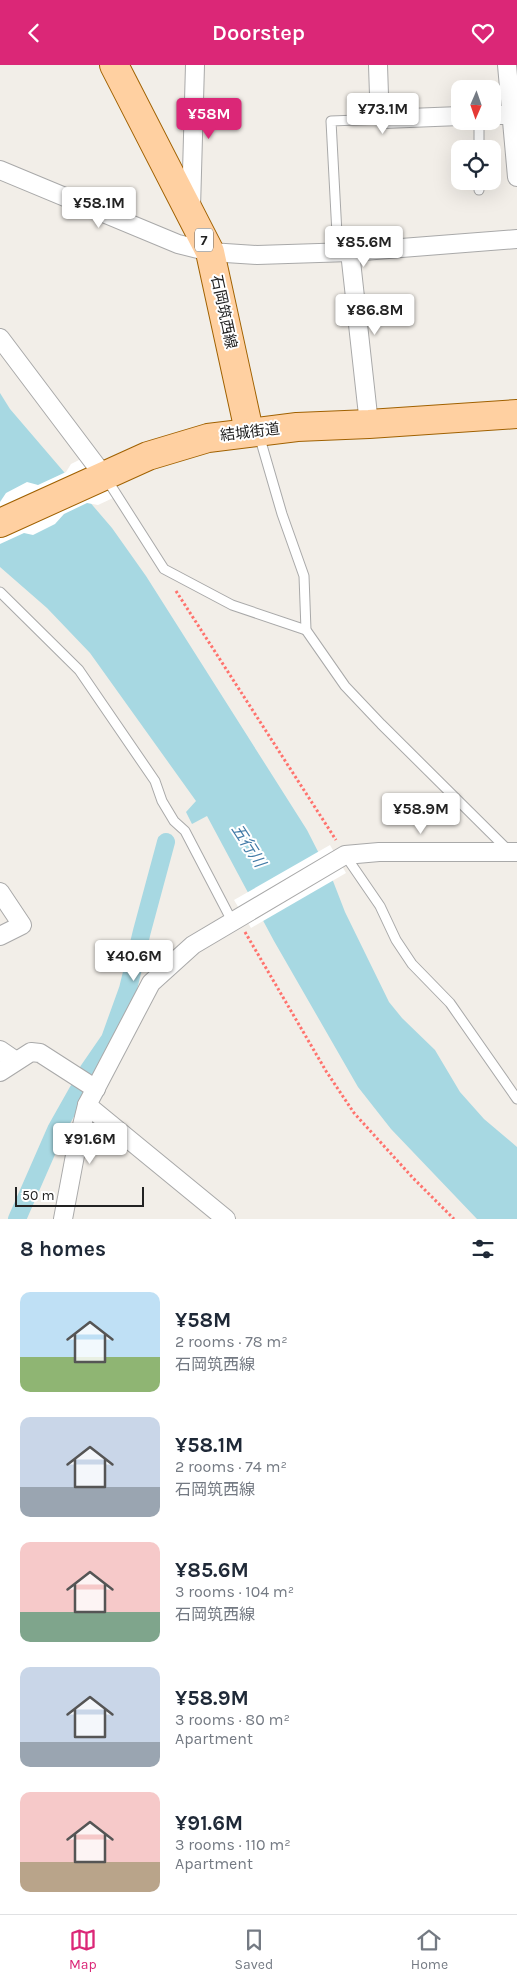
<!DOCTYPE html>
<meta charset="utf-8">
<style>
:root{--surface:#fff;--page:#f6f6f7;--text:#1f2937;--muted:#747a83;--line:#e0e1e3;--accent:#db2777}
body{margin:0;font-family:Karla,"Noto Sans JP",sans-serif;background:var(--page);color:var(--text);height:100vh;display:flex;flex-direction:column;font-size:19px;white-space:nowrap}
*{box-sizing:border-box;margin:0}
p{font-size:16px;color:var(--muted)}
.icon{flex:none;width:28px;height:28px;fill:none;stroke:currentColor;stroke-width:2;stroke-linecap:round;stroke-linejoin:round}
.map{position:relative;height:1154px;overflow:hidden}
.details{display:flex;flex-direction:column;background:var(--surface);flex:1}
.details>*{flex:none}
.needle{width:32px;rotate:182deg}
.buttons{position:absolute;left:451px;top:15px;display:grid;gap:10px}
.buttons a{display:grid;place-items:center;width:50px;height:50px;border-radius:10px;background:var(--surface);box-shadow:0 5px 20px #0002;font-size:25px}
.scale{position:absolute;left:15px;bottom:12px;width:129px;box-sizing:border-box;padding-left:5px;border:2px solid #222;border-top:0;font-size:14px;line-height:18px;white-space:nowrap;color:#222;-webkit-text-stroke:4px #fff;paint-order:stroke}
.price{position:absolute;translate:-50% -42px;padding:0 11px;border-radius:5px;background:#fff;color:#222;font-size:16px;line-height:32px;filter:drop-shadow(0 1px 2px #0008)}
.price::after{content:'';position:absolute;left:50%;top:30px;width:15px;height:11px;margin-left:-8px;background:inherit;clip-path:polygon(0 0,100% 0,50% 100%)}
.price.active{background:var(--accent);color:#fff}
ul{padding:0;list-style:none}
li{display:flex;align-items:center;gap:15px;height:125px;padding:0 20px}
li span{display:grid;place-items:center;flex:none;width:140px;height:100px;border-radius:10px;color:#555}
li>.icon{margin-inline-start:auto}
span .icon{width:60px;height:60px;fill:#fffc;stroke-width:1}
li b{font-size:21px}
h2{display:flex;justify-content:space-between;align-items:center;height:60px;padding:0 20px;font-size:21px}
header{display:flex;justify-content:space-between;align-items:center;height:65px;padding:0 20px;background:var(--accent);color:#fff;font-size:22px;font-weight:600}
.tab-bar{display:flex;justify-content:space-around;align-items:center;height:70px;border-top:1px solid var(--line);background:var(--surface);font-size:14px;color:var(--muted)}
.tab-bar a{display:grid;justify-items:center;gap:2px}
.tab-bar .active{color:var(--accent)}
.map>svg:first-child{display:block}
</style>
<header><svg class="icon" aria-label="back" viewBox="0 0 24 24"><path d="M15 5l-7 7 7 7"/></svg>Doorstep<svg class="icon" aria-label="heart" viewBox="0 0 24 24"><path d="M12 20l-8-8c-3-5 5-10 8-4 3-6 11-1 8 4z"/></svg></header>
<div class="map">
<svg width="517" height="1154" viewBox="0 0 517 1154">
<rect width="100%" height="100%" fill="#f2eee8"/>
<path fill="#a7d8e2" d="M0 328 10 344 112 463 146 511 307 765 333 816 345 847 389 937 402 953 435 985 460 1027 484 1054 517 1082V1154H477L391 1064 358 1022 274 876 207 751 192 759 186 747 196 736 90 588 47 543 0 502Z"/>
<g fill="#fff">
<path d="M83 393 113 433 98 440 87 438 64 449 55 459 33 470 24 468 0 479V437L6 428 27 417 38 420 66 407 71 399Z"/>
<path d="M330 780 346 808 251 863 234 835Z"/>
</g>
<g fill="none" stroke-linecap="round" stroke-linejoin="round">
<g stroke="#a7d8e2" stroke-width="18">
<path d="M88 1006 110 974 128 924 142 866 166 777"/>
<path d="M17 1154 56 1065 78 1026"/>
</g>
<g stroke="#a9a9a9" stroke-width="11">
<g id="lane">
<path d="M479 84V56"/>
<path d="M479 125V116"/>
<path d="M338 188 331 56 384 54"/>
<path d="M259 370 282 449 304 511 306 565 345 621 381 659 508 785"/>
<path d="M106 413 164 504 232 540 306 565"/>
<path d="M0 527 79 605 155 716 162 736 174 756 185 766 232 856"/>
<path d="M345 790 380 841 396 875 412 899 450 938 517 1034"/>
</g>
</g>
<g stroke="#a9a9a9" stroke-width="20">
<g id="street">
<path d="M378 0 379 30 384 54 460 51"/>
<path d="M507 0 517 112"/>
<path d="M492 50H517"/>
<path d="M0 105 178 179 210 187 257 190 350 187 517 174"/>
<path d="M191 143 195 0"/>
<path d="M350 187 369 359"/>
<path d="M0 273 104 411"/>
<path d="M0 827 22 860 0 871"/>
<path d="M0 985 16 996"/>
<path d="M0 1007 31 987 40 988 96 1024"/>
<path d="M87 1040 226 1154"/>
<path d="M63 1154 76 1085 87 1040 151 918 193 880 345 790 379 787H517"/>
</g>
</g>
<g stroke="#a06100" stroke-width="30">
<g id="primary">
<path d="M114 0 210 187 249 366"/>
<path d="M0 458 148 391 208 373 297 362 369 359 517 349"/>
</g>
</g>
<g stroke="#ff726d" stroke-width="3" stroke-dasharray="2.5 2.5" stroke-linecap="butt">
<path d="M176 526 336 775"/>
<path d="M245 867 326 1006 354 1048 413 1113 454 1154"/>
</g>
<use href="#lane" stroke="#fff" stroke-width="9"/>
<use href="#street" stroke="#fff" stroke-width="18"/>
<use href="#primary" stroke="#ffd0a1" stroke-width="28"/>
</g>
<g text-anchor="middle" stroke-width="4" stroke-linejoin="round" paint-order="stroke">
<rect fill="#fff" stroke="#646464" stroke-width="1" x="195" y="163.5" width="18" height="23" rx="4"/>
<g font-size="14" font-weight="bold" fill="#222">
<text x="204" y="180">7</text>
</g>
<g font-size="15" fill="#222" stroke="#fff">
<text transform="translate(224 247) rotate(78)" y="5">石岡筑西線</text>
<text transform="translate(250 367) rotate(-7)" y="5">結城街道</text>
</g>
<g font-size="16" font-style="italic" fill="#427ba7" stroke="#fff">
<text transform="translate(249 780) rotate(57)" y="6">五行川</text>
</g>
</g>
</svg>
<div class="buttons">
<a><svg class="needle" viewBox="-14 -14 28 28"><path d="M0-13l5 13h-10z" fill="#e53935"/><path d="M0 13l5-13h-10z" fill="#747a83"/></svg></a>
<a><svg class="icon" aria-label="locate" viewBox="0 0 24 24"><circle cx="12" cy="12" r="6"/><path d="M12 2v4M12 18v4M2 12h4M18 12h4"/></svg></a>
</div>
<div class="scale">50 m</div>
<b class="price" style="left:383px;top:70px">¥73.1M</b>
<b class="price active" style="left:209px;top:75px">¥58M</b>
<b class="price" style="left:99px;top:164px">¥58.1M</b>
<b class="price" style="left:364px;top:203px">¥85.6M</b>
<b class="price" style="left:375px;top:271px">¥86.8M</b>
<b class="price" style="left:421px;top:770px">¥58.9M</b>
<b class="price" style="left:134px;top:917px">¥40.6M</b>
<b class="price" style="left:90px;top:1100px">¥91.6M</b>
</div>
<section class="details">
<h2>8 homes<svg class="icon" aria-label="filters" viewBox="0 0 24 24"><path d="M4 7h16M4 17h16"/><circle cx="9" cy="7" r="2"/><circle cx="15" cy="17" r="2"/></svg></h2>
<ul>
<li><span style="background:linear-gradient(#bfe0f5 65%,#8fb573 0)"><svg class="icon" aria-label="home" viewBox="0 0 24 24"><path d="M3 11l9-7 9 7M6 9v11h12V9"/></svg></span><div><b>¥58M</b><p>2 rooms · 78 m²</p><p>石岡筑西線</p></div></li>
<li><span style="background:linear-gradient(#c9d6e8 70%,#9aa5b1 0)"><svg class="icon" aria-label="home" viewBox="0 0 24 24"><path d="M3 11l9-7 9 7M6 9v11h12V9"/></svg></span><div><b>¥58.1M</b><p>2 rooms · 74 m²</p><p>石岡筑西線</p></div></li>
<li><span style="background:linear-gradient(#f6c9c9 70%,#7fa58c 0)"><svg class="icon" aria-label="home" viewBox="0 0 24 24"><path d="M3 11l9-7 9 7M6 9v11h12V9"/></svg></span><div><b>¥85.6M</b><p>3 rooms · 104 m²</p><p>石岡筑西線</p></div></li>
<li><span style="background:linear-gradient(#c9d6e8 75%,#9aa5b1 0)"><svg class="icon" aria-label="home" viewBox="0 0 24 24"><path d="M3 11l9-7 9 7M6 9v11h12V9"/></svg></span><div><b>¥58.9M</b><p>3 rooms · 80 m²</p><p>Apartment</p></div></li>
<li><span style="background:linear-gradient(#f6c9c9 70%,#b9a48a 0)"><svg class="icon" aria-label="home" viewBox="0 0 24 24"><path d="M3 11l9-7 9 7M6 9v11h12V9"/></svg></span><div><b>¥91.6M</b><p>3 rooms · 110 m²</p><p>Apartment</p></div></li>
</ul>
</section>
<nav class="tab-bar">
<a class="active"><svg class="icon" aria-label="map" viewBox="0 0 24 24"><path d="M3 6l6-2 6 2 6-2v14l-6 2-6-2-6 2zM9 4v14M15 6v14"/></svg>Map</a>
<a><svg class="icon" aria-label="saved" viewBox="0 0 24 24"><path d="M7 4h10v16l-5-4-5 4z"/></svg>Saved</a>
<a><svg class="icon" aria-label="home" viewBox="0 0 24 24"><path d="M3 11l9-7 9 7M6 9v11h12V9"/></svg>Home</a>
</nav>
